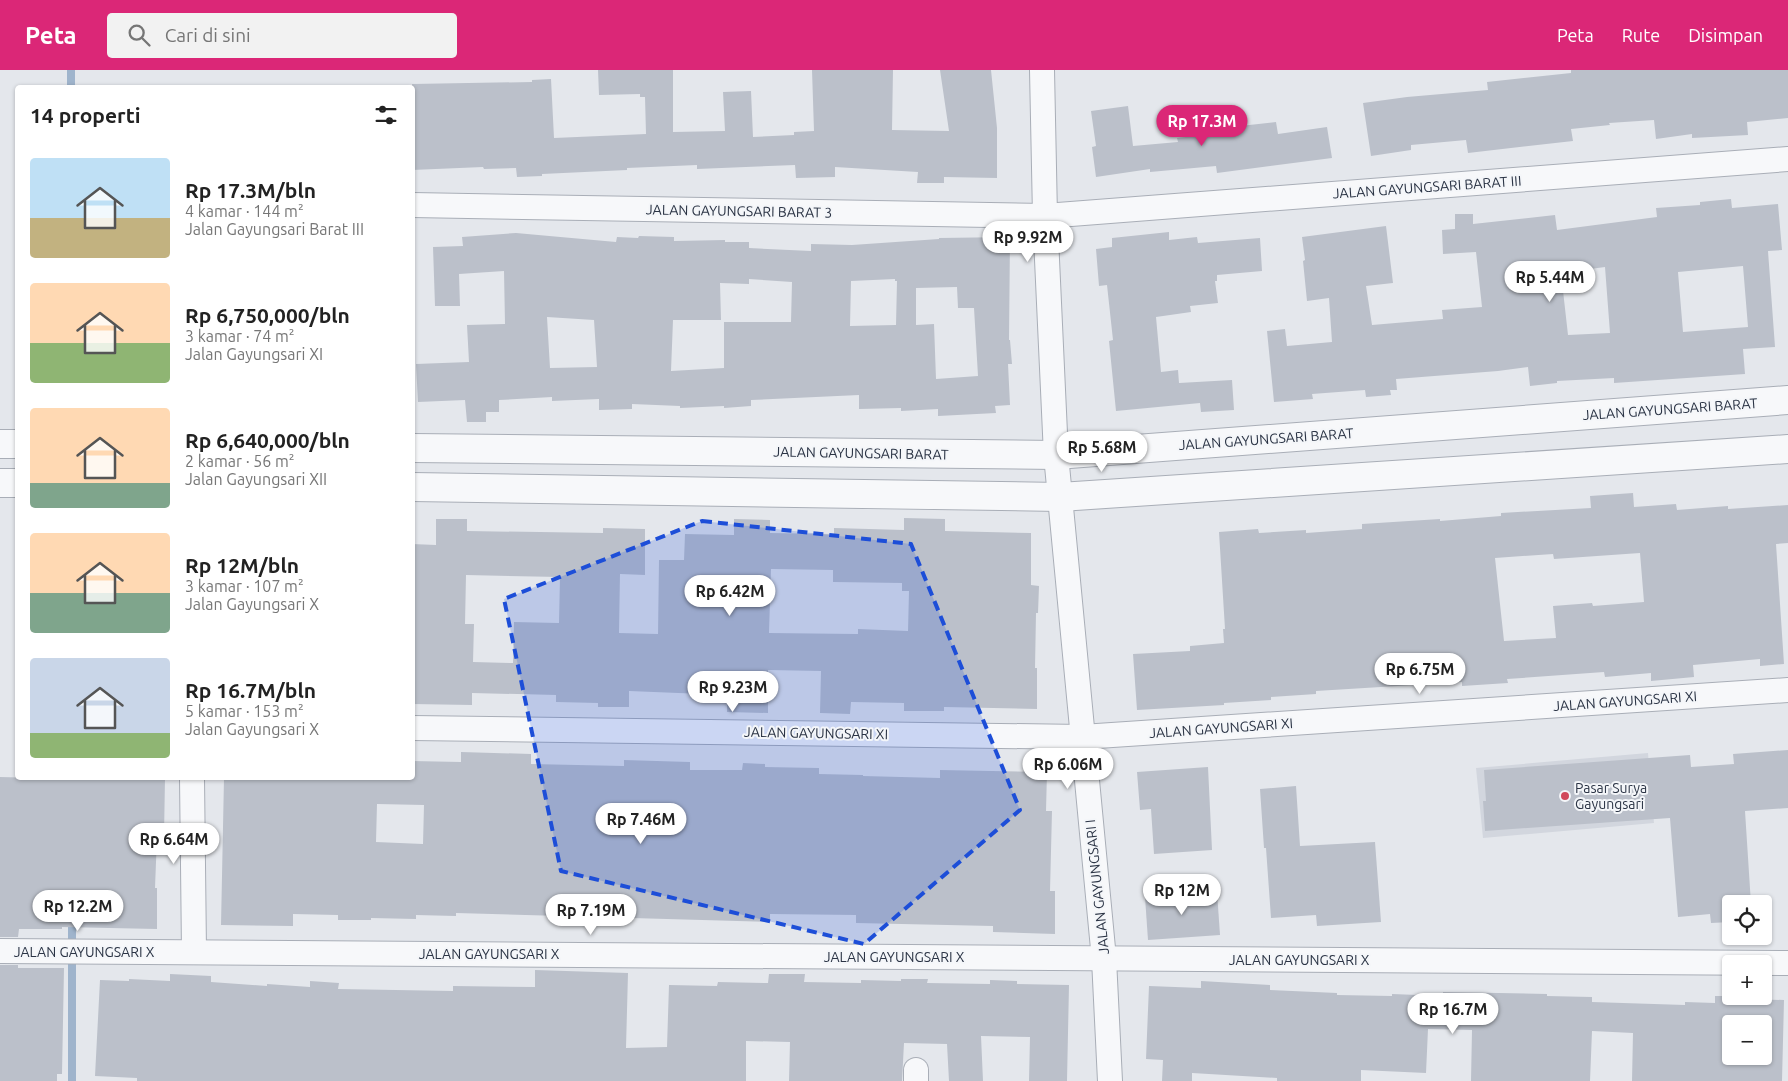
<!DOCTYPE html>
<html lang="id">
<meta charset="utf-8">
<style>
:root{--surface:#fff;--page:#f2f2f2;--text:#222;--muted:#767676;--accent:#db2777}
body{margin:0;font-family:Ubuntu,sans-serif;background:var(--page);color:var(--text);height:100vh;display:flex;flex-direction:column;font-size:19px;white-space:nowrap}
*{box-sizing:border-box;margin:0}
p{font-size:16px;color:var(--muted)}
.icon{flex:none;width:28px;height:28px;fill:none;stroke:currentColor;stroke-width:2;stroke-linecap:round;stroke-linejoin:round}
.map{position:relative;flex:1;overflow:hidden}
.details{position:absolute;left:15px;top:15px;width:400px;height:695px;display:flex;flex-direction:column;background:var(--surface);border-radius:5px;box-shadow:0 1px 4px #0004}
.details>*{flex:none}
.fabs{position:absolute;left:1722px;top:825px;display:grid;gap:10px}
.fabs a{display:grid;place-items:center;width:50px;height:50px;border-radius:5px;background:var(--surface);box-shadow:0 1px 4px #0004;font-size:25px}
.price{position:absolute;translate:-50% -42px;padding:0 11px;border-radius:18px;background:#fff;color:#222;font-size:16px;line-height:32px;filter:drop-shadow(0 1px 2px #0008)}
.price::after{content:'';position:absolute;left:50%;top:30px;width:15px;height:11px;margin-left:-8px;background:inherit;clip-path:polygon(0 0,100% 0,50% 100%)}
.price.on{background:var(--accent);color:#fff}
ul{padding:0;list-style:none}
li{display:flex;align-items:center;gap:15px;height:125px;padding:0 15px}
li span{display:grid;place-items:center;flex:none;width:140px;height:100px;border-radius:5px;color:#555}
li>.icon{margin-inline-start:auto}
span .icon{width:60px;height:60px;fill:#fffc;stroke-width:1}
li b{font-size:21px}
h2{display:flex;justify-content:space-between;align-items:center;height:60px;padding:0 15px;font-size:21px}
header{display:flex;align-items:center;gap:30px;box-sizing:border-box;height:70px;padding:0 25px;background:var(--accent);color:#fff}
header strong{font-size:24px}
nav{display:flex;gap:28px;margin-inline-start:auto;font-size:18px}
.search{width:350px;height:45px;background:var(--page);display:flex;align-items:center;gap:12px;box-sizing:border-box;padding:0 18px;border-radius:5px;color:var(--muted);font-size:19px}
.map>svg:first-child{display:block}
</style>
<header>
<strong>Peta</strong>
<div class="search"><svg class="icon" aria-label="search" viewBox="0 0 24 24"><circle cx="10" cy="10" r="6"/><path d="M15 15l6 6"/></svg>Cari di sini</div>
<nav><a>Peta</a><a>Rute</a><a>Disimpan</a></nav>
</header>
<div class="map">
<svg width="1788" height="1011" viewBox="0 0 1788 1011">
<rect width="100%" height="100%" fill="#e4e7ec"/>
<path fill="#d2d6de" d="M1648 683 1654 753 1483 768 1476 698Z"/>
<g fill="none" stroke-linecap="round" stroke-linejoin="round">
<g stroke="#9fb4cc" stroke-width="8">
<path d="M71 18V0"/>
<path d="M72 847V1011"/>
</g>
</g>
<g fill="#bbc0ca" fill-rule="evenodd">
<path d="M598 0H673V62L725 61 723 22 751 21 753 67 794 65V62L814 61 812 0H893L892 60 949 61 940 0H991L997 58V108L944 107V113H917L918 102 835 97V107L796 108 795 95 697 99V95L627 98V100L542 104V106L517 107 516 98 484 99 483 97 412 100V14L532 12V10L551 9 554 68 646 64 645 27H640V24L599 25Z"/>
<path d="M1571 0H1788V48L1747 52 1748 65 1692 68V64L1656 69 1654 50 1609 53 1610 55 1571 59 1573 71 1468 83 1466 70 1411 75V80L1371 86 1363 33 1407 27 1488 20 1487 12 1571 3Z"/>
<path d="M1128 36 1133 76 1178 72 1177 68 1213 64V59L1276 52 1278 64 1327 57 1332 88 1217 103 1216 96 1150 102V99L1096 107 1092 77 1096 76 1091 41Z"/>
<path d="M1731 129 1732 138 1778 134 1782 180 1768 181 1775 277 1743 279 1745 304 1614 313V308L1557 311V313L1530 316 1528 297 1498 301 1396 309 1397 320H1390L1391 325 1366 327 1365 320 1312 324 1313 329 1274 332 1267 261 1285 259 1287 276 1332 272 1329 228 1307 231 1303 191 1305 190 1302 167 1386 156 1393 213 1366 216 1372 255 1443 249 1442 240 1482 237 1476 182 1443 184 1442 160 1455 159V144H1473V154L1555 145 1557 160 1657 147 1656 138 1700 135V132ZM1743 196 1748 257 1683 262 1678 202ZM1605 197 1610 263 1568 265 1561 203Z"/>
<path d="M1169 162V170L1197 167 1198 173 1260 168 1262 201 1217 205V211H1215L1218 233 1190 236 1191 242 1156 247 1161 302 1178 300 1179 313 1232 310 1234 340 1201 342 1200 333 1116 341 1109 271 1113 270 1107 215 1099 216 1096 179 1112 177V168Z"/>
<path d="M516 163 616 172 617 167 638 168 639 166 674 167V171L725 170V172H749V178L811 181V174L852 175 939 169V168L1010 167 1009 270H1010L1012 294H1008L1010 335 995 336 996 343 938 346V339L901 341V338L859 339V325L751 330V336L724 338V336L680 338V336L632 334V339L599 340V329L552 331V327L499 330V342H486V352H467L465 330 418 332 416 294 469 292 467 255 505 254 504 201 459 204 460 236H435L433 177 463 176 462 167ZM749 209 792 212 791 252H724V298L671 301 673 250H721L720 213 749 214ZM895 209V211H897L896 255 850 256 851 211ZM957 217 958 238H974L978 306 936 309 934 254 916 255V218ZM547 247 594 250 597 297 550 298Z"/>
<path d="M1633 423 1634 437 1676 434 1677 440 1728 436V439L1788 435V473L1776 474 1784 594 1760 596V589L1693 595 1694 607 1651 611V603L1605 607 1604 602 1507 609 1508 613 1462 616V612L1316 621V624L1271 627V630L1224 633V635L1137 640 1133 584 1190 581V576L1224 573 1223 559H1225L1219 462 1258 459 1259 463 1306 460V463L1362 459V454L1440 449V451L1501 446V443L1591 438 1590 426ZM1640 483 1644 532 1593 536 1592 533 1553 536 1556 568 1504 571 1495 488 1553 484 1554 489Z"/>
<path d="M904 448 945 449V461L1031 463V515L1039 516 1038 543H1036L1035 598H1037V639L944 637V641H904V633L851 632 850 644 820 643 821 601 768 600V643L727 642V625L629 621V637H598V633L556 632V625L472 623V635L412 634V474L436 475V449H467V461L603 463V458L645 459V505L620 504 619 563 658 564 659 490H684L685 464 734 465V449L770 450V463L834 464V458L904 460ZM771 499 833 500V512L902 513V521H909L908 561 858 559V564L769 563ZM466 505 560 507 559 553 514 552 513 593 473 592 474 554H465Z"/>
<path d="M1788 680V738L1745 741 1751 834H1731V852L1711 853 1710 844 1678 847 1670 748 1485 761 1483 731H1486L1484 700 1690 685 1691 697 1734 694 1733 684Z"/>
<path d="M461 682 531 684V694L624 696V690L690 692V700H742L743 693 765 694V697L819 698V704L863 705V706L940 708V700L1047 702 1046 741H1052L1050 821H1055V864L993 862V856L856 853V845L770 844V852L456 843V846L416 845V849L371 848V850H338V845L293 844V856L221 855 224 708H412V691L461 692ZM377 734 424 735 423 774 376 772Z"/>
<path d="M1208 697 1212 780 1154 784 1151 739 1140 740 1137 702Z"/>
<path d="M0 707 79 709 165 708 164 766H157L155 818H157V859L62 857V859H19L18 867H0Z"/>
<path d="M1296 716 1300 776 1375 772 1381 852 1317 856 1316 845 1271 848 1266 778H1264L1260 719Z"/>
<path d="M1217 822 1220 865 1148 870 1145 827Z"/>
<path d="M0 895H18V898H64L62 1004H57V1011H0Z"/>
<path d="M535 900 628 903 626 978 667 977 669 915 717 916 718 912 768 913 769 904H805L804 912 861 913V910L901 911V909H928L927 913 990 914V910L1017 911V914L1069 915 1067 1011H1029L1030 967 981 966 983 1011H949L947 974 904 973 902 1011H789L790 972 746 971V1011H137V1008L95 1006 100 910 129 911V909L170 911V904L211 906V912L267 916V914L310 917V911L339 913 338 919 453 921V916L535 917Z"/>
<path d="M1201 911 1270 915V920L1337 923V925L1392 926V924L1443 926V922L1547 924V926L1592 927V932L1685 935V932L1715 933V926H1749V929L1784 930 1782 1011H1632L1633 963 1592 961 1590 1011H1471L1472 960 1428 959 1426 1003 1361 1000V1011H1277V1008L1192 1003V1011H1162L1163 990 1146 989 1149 916 1201 918ZM1731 954H1764V986H1731Z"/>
</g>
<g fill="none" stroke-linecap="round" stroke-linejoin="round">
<g stroke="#a9aeb7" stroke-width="26">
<g id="minor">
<path d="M1042 0 1045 146 1056 385 1104 889 1110 1011"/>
<path d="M412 135 1045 146 1788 89"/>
<path d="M412 658 1082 667 1788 620"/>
<path d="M192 708 194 882"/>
<path d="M0 881 1788 893"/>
<path d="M916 1000V1011"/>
</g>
</g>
<g stroke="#a9aeb7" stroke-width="30">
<g id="tertiary">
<path d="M0 374H18"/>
<path d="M412 378 1056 385 1788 330"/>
<path d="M0 413H18"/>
<path d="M412 417 1060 427 1788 379"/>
</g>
</g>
<use href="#minor" stroke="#f7f8fa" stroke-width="24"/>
<use href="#tertiary" stroke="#f7f8fa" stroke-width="28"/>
</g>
<path fill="#1d4ed8" fill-opacity="0.2" stroke="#1d4ed8" stroke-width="4" stroke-dasharray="10 6" stroke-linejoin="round" d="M702 451 911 474 1020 740 864 874 561 801 504 529Z"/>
<circle fill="#d1495b" stroke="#f4f6f9" stroke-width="2" cx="1565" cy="726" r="5"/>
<g text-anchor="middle" stroke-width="4" stroke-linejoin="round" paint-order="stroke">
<g font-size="14" fill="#2b3445" stroke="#f4f6f9">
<text transform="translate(1427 117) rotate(-4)" y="5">JALAN GAYUNGSARI BARAT III</text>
<text transform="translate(739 141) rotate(1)" y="5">JALAN GAYUNGSARI BARAT 3</text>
<text transform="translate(1670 339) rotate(-4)" y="5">JALAN GAYUNGSARI BARAT</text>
<text transform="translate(1266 369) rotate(-4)" y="5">JALAN GAYUNGSARI BARAT</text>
<text transform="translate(861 383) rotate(1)" y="5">JALAN GAYUNGSARI BARAT</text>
<text transform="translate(1625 631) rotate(-4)" y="5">JALAN GAYUNGSARI XI</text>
<text transform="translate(1221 658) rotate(-4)" y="5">JALAN GAYUNGSARI XI</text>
<text transform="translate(816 663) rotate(1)" y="5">JALAN GAYUNGSARI XI</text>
<text transform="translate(1097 817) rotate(-96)" y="5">JALAN GAYUNGSARI I</text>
<text x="84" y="887">JALAN GAYUNGSARI X</text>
<text x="489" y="889">JALAN GAYUNGSARI X</text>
<text x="894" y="892">JALAN GAYUNGSARI X</text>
<text x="1299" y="895">JALAN GAYUNGSARI X</text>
</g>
<g font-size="14" fill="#2b3445" stroke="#f4f6f9" text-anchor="start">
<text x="1575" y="723">Pasar Surya<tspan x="1575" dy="16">Gayungsari</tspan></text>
</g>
</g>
</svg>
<div class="fabs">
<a><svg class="icon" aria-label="locate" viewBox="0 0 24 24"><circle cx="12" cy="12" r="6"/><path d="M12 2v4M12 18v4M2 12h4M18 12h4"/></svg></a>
<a>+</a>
<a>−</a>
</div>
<b class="price on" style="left:1202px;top:77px">Rp 17.3M</b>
<b class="price" style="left:1028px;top:193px">Rp 9.92M</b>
<b class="price" style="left:1550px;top:233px">Rp 5.44M</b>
<b class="price" style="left:1102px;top:403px">Rp 5.68M</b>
<b class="price" style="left:730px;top:547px">Rp 6.42M</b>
<b class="price" style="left:1420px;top:625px">Rp 6.75M</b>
<b class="price" style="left:733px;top:643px">Rp 9.23M</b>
<b class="price" style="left:1068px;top:720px">Rp 6.06M</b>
<b class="price" style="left:641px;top:775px">Rp 7.46M</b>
<b class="price" style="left:174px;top:795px">Rp 6.64M</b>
<b class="price" style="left:1182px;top:846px">Rp 12M</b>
<b class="price" style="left:78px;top:862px">Rp 12.2M</b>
<b class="price" style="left:591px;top:866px">Rp 7.19M</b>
<b class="price" style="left:1453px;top:965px">Rp 16.7M</b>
<section class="details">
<h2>14 properti<svg class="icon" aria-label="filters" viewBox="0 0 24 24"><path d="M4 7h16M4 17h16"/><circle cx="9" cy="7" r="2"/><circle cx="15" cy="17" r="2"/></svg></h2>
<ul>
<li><span style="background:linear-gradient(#bfe0f5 60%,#c2b280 0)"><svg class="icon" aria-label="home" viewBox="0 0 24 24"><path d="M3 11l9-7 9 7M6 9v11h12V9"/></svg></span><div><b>Rp 17.3M/bln</b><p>4 kamar · 144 m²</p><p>Jalan Gayungsari Barat III</p></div></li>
<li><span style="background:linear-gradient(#ffd9b3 60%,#8fb573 0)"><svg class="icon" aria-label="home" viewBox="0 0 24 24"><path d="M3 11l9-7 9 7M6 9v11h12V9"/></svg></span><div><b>Rp 6,750,000/bln</b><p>3 kamar · 74 m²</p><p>Jalan Gayungsari XI</p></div></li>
<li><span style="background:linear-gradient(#ffd9b3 75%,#7fa58c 0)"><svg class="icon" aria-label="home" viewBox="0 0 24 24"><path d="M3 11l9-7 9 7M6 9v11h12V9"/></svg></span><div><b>Rp 6,640,000/bln</b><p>2 kamar · 56 m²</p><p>Jalan Gayungsari XII</p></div></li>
<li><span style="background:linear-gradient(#ffd9b3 60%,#7fa58c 0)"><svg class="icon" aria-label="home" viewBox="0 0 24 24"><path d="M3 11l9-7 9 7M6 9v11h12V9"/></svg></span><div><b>Rp 12M/bln</b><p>3 kamar · 107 m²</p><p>Jalan Gayungsari X</p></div></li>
<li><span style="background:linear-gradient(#c9d6e8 75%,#8fb573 0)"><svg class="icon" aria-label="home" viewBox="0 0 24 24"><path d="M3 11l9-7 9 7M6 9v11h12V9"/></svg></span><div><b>Rp 16.7M/bln</b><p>5 kamar · 153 m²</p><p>Jalan Gayungsari X</p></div></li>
</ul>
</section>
</div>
